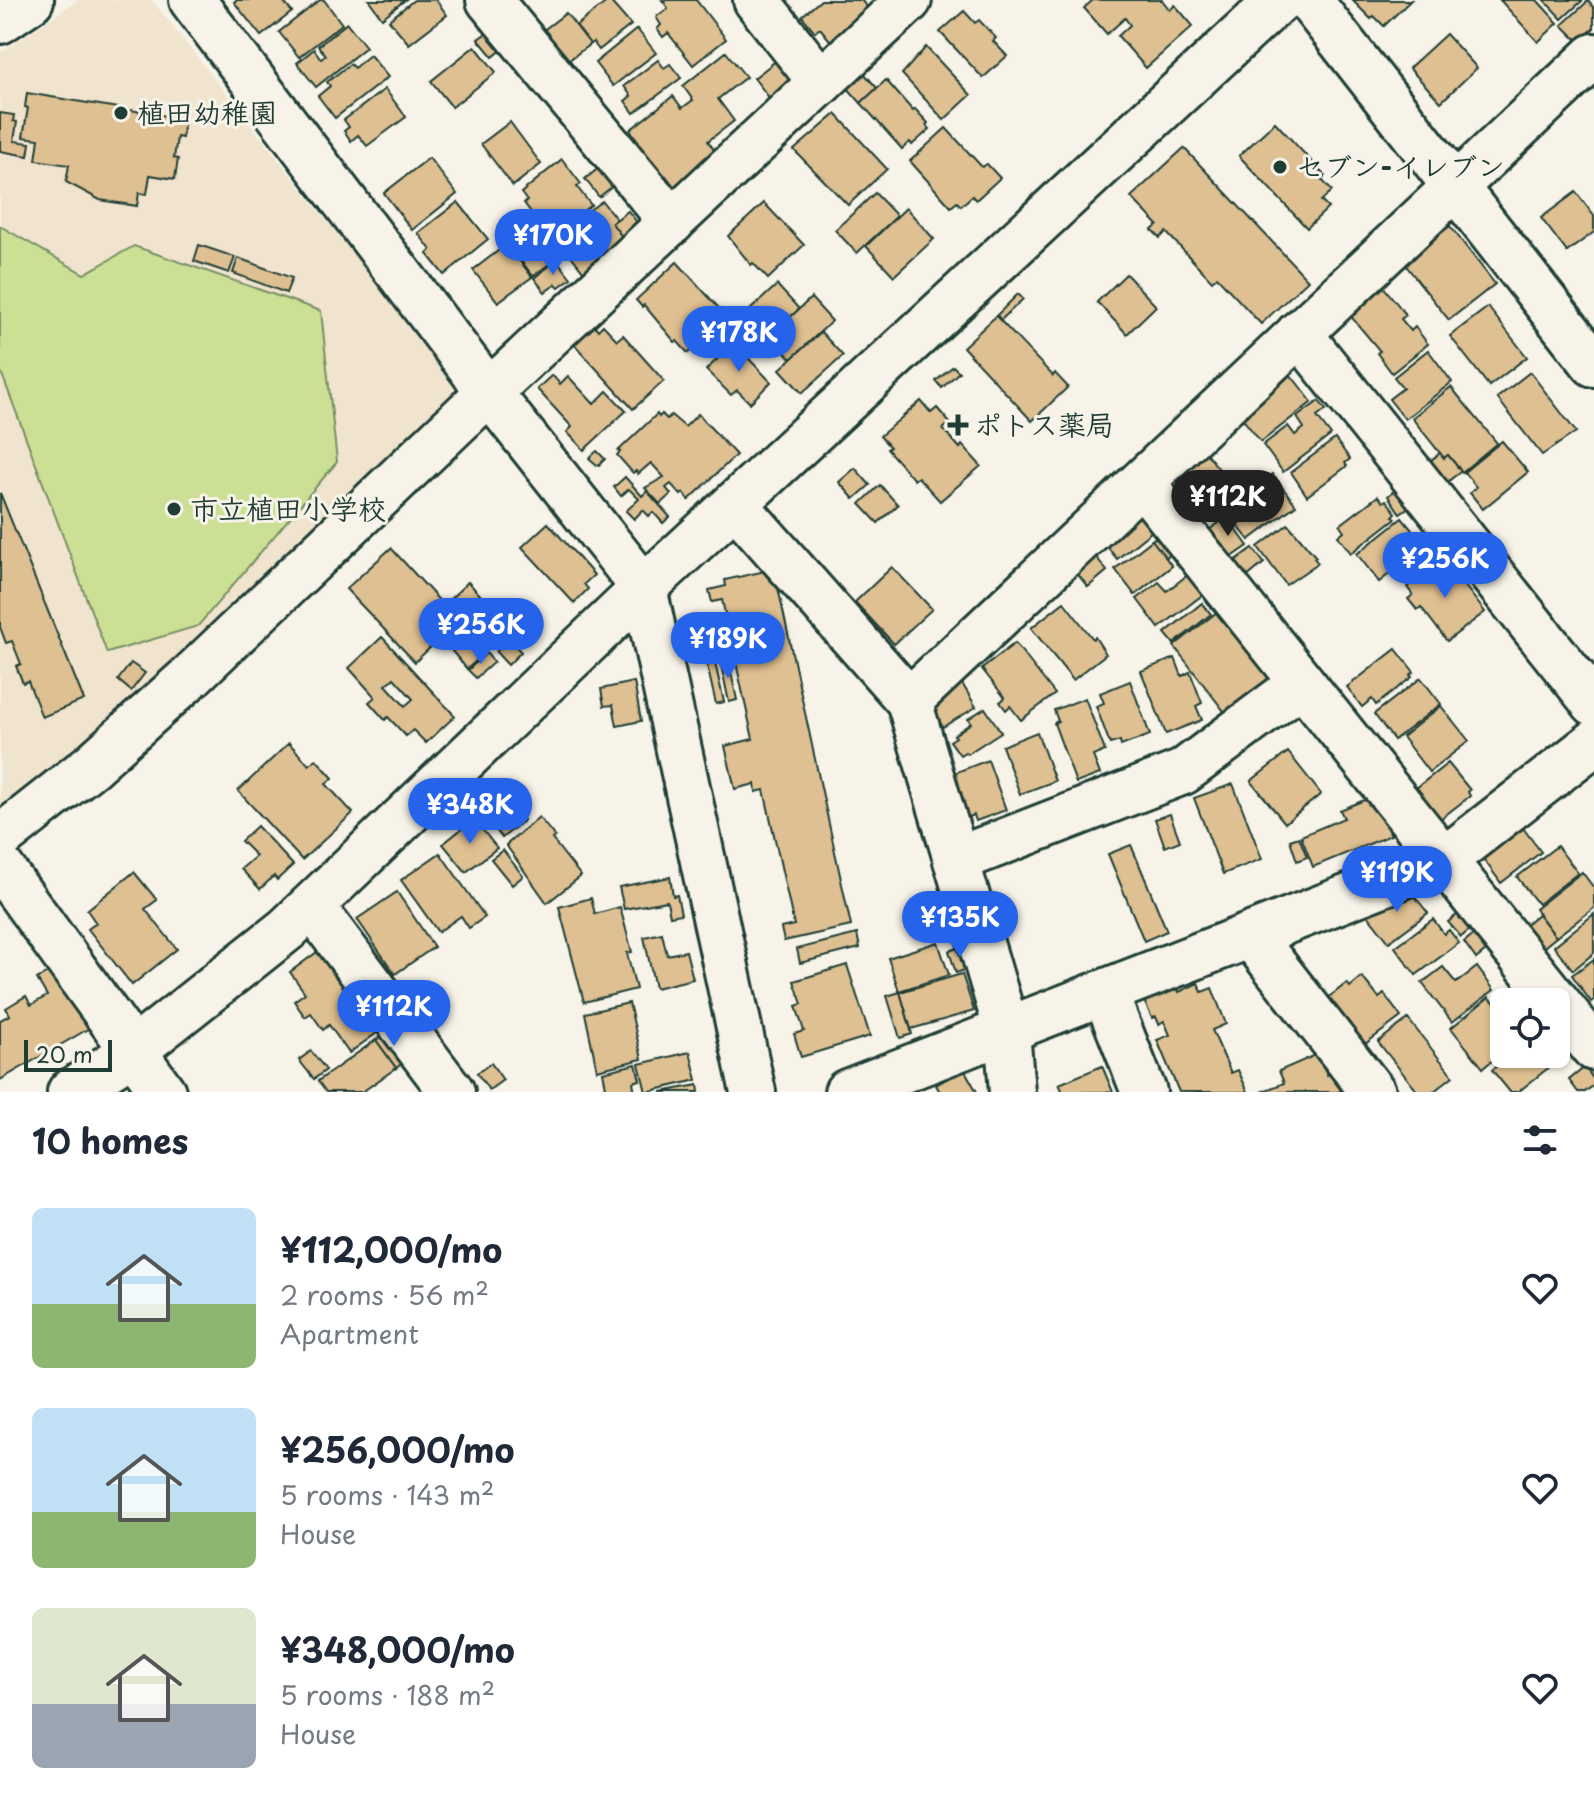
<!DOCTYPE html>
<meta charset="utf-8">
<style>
:root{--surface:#fff;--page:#f2f2f3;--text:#1f2937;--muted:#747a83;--accent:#2563eb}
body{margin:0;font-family:"Playpen Sans","Klee One",sans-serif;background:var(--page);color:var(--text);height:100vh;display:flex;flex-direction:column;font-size:30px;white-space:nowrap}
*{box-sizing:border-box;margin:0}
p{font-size:26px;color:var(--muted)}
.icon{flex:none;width:44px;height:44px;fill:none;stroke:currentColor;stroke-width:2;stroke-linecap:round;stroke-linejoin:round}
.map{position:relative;height:1092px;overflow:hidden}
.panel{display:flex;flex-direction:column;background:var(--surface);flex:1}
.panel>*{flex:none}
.controls{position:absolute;left:1490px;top:988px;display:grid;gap:16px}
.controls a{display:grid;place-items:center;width:80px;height:80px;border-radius:12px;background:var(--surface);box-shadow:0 2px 6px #0004;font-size:40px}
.scale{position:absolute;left:24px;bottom:20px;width:88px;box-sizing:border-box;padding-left:8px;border:4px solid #1f3d34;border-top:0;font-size:22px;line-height:28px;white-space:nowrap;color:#1f3d34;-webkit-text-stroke:6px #f7f3e8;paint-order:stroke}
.price{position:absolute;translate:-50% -68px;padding:0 18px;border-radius:28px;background:var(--accent);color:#fff;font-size:26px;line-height:52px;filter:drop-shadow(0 2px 4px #0008)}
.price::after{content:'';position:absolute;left:50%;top:48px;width:24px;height:18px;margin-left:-12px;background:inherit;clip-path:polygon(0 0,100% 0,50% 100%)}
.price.active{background:#222;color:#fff}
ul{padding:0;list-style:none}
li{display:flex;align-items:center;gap:24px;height:200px;padding:0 32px}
li span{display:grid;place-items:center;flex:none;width:224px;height:160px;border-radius:12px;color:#555}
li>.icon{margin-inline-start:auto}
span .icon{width:96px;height:96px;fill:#fffc;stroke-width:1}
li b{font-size:34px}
h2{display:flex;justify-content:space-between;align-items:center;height:96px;padding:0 32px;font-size:34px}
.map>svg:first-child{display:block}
</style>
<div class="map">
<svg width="1594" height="1092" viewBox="0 0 1594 1092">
<rect width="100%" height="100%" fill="#f7f3e8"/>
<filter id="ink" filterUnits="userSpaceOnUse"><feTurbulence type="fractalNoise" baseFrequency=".0125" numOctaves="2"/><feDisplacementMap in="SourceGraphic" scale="16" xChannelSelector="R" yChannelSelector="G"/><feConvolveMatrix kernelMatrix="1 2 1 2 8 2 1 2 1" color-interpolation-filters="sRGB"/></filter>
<g filter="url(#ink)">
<path fill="#f0e4ce" d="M78 0H152L460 389 237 614 0 815V53Z"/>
<path fill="#cce095" stroke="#768e64" stroke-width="2" d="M0 226 84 274 134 246 321 311 337 462 198 626 107 653 0 369Z"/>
<g fill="#dfc092" stroke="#1f3d34" stroke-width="2" fill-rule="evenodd">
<path d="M236 0H282L292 12 261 36 234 2Z"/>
<path d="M320 0H324L342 24 299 57 279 32Z"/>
<path d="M369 0H405L382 18Z"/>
<path d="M414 0H436L447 15 409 44 389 20Z"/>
<path d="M609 0 631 25 599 50 593 42 590 44 576 26Z"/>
<path d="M662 0H696L726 39 693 65 668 33 663 37 657 29 661 25 656 17 668 8Z"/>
<path d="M821 0H861L875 16 837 49 820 28 815 32 802 16Z"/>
<path d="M1093 0H1162L1170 10 1175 5 1193 26 1146 68 1118 36 1130 25 1125 18 1107 34 1084 8Z"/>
<path d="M1352 0H1411L1384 26 1374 16 1371 19Z"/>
<path d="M1500 0H1537L1558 23 1538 42Z"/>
<path d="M1544 0H1583L1562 19Z"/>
<path d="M1588 1 1594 8V28L1579 42 1562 25Z"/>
<path d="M964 11 975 23 979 20 996 38 993 41 1007 56 983 78 940 32Z"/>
<path d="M566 13 590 44 565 63 541 32Z"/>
<path d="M347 23 366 47 316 87 297 63 314 49 321 59 326 55 318 46Z"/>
<path d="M495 27 509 44 493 57 478 39Z"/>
<path d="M637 29 656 53 613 86 595 63Z"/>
<path d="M1446 34 1477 68 1441 102 1409 68Z"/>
<path d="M475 46 496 72 452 107 431 81Z"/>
<path d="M926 47 971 95 944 120 902 74Z"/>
<path d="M726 52 746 77 718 99 734 121 708 141 719 157 677 190 666 176 662 179 636 145 639 142 630 130 673 96 682 108 693 100 683 86Z"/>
<path d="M370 55 388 77 335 118 318 96 330 86 327 82 350 64 354 68Z"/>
<path d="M658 60 664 68 670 64 681 78 634 113 625 101 631 96 624 86Z"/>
<path d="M777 60 797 86 774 104 754 78Z"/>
<path d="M863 72 877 88 861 103 846 86Z"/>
<path d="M886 80 913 111 915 109 928 123 926 125 930 129 912 145 910 142 902 149 861 103Z"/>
<path d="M385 89 406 117 367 146 358 135 351 141 344 131 349 127 344 120Z"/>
<path d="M27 93 185 119 182 138 177 137 174 158 178 159 175 179 150 175 147 194 139 193 137 206 100 200 66 182 69 165 36 160 39 139 23 137 28 108 25 107Z"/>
<path d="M0 113 14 115 13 121 17 122 14 141 30 143 28 156 0 151Z"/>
<path d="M836 114 887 169 848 205 794 150Z"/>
<path d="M510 122 541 164 513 186 481 144Z"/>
<path d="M1275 122 1325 176 1321 179 1332 191 1321 201 1328 208 1307 228 1239 156Z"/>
<path d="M946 128 982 167 987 164 1000 178 976 200 972 196 961 206 957 202 951 207 910 161Z"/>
<path d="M1184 148 1308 280 1261 324 1217 277 1212 281 1166 232 1160 238 1152 230 1158 225 1131 197Z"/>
<path d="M429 158 457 194 412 230 384 193Z"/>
<path d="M562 159 581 184 577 187 591 205 550 237 524 203 527 201 521 193Z"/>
<path d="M604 164 618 182 599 197 585 179Z"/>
<path d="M1576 192 1594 216V232L1567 252 1541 218Z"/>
<path d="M875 193 897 216 857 253 835 230Z"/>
<path d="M602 201 617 220 612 223 627 243 587 276 555 235Z"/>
<path d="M458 202 488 239 444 275 427 254 431 250 418 233Z"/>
<path d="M764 203 804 245 768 279 753 263 751 265 728 236Z"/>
<path d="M906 208 934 239 894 276 866 246Z"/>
<path d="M628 211 640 226 623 238 612 223Z"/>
<path d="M530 225 556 259 533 276 507 243Z"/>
<path d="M1450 226 1495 284 1449 320 1400 258 1428 236 1431 241Z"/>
<path d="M507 244 532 277 498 302 473 270Z"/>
<path d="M199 245 235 257 229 273 194 261Z"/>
<path d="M238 258 292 278 286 293 233 273Z"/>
<path d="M557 260 571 278 559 287 556 284 545 292 534 278Z"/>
<path d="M677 262 727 317 688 353 677 341 675 342 644 305 642 307 636 300Z"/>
<path d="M1126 274 1156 306 1127 334 1097 302Z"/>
<path d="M777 285 799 309 759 346 737 322Z"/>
<path d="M1383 286 1406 315 1401 319 1411 331 1415 327 1428 344 1392 373 1377 353 1380 351 1348 313Z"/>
<path d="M1018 294 1023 299 1001 320 997 315Z"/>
<path d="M811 298 832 321 791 359 770 336Z"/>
<path d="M1488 307 1527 357 1489 386 1450 336Z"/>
<path d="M996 316 1053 376 1055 373 1068 387 1032 421 963 347Z"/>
<path d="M603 325 617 340 623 335 664 381 633 409 574 344 595 326 598 330Z"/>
<path d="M821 332 843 356 802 393 780 369Z"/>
<path d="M734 343 771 382 750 403 737 390 731 395 706 370Z"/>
<path d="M1428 350 1452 382 1405 419 1389 399 1403 388 1394 377Z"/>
<path d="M1283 365 1312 402 1261 442 1242 418 1254 408 1245 396Z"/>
<path d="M953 366 959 372 942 388 936 381Z"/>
<path d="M1530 372 1576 432 1542 455 1497 398Z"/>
<path d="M552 375 560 384 568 376 594 404 607 391 626 411 584 450 567 432 572 427 537 389Z"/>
<path d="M1451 387 1497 443 1462 472 1448 455 1444 458 1412 418Z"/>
<path d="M921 401 931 413 937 408 950 423 943 429 960 448 962 445 981 466 940 501 918 477 914 480 887 449 890 447 880 436Z"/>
<path d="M1319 401 1326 410 1317 417 1331 435 1283 472 1263 445 1288 426 1295 435 1304 428 1297 417Z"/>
<path d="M657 414 659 417 662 414 667 419 671 415 685 427 698 414 736 455 689 500 683 493 681 495 671 484 666 488 671 494 660 504 645 488 664 477 651 463 638 474 636 471 633 473 617 455 620 452 618 451Z"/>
<path d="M1335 439 1350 459 1345 463 1347 466 1307 496 1291 472Z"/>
<path d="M1502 441 1528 472 1483 509 1470 493 1476 487 1464 472Z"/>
<path d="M1203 449 1238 493 1207 518 1172 474Z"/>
<path d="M597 451 605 459 598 466 589 458Z"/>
<path d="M1440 453 1444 458 1448 455 1461 471 1446 483 1429 462Z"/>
<path d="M855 468 870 485 854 499 839 482Z"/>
<path d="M1272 474 1296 505 1249 540 1234 521 1239 518 1230 506Z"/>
<path d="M625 477 642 496 647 491 670 517 663 523 653 512 649 516 643 510 634 519 626 511 639 499 629 489 621 496 614 487Z"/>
<path d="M1402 484 1416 502 1400 513 1388 496Z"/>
<path d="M880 485 898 505 878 523 860 504Z"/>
<path d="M0 493 84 700 42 717 28 681 23 683 16 666 21 664 12 641 6 643 0 627Z"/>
<path d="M1378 496 1383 502 1386 500 1396 513 1393 516 1396 518 1351 553 1338 536 1344 531 1340 525Z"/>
<path d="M1137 501 1157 527 1117 559 1099 536Z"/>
<path d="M1227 517 1248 546 1229 559 1209 530Z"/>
<path d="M1402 518 1425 546 1405 562 1400 556 1392 562 1397 568 1379 582 1357 554Z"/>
<path d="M548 523 594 575 584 584 588 589 574 603 522 547Z"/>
<path d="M1288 524 1316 557 1314 558 1318 563 1286 585 1258 547Z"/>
<path d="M1168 528 1181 546 1166 558 1152 540Z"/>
<path d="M1152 540 1172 566 1135 595 1115 569Z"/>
<path d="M391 548 458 621 415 662 346 589Z"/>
<path d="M1253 548 1264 563 1247 577 1235 561Z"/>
<path d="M1091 550 1107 571 1088 587 1071 566Z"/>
<path d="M1444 559 1485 612 1447 641 1421 607 1417 610 1408 599 1413 595 1407 587Z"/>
<path d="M892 567 932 609 894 644 855 602Z"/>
<path d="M774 569 851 926 784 941 781 928 794 925 764 790 756 792 755 784 735 789 725 746 753 739 722 600 712 602 709 590 726 586 725 580Z"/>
<path d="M1190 573 1205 593 1159 628 1137 599 1159 582 1167 591Z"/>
<path d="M468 582 513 630 494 648 448 601Z"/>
<path d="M1064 602 1093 639 1095 637 1106 654 1073 680 1031 628Z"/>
<path d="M1202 603 1211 614 1174 644 1165 633Z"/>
<path d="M1217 612 1271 681 1227 715 1174 646Z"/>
<path d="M716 625 722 651 707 655 701 628Z"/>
<path d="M464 628 486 652 467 669 446 644Z"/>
<path d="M382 637 455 716 426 743 413 730 406 736 388 717 385 720 369 702 375 697 349 668ZM394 678 413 699 405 706 386 685Z"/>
<path d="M509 639 521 652 508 665 496 652Z"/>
<path d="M1015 643 1055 694 1021 720 1010 706 1006 710 1000 702 1005 698 982 669Z"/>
<path d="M1396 649 1414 672 1410 675 1412 677 1376 705 1372 699 1362 707 1347 687Z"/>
<path d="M486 653 494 662 476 678 468 670Z"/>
<path d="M728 658 737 700 729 702 720 660Z"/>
<path d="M1175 658 1182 676 1190 672 1202 703 1196 706 1202 720 1166 734 1141 671Z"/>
<path d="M714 659 724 702 716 704 706 661Z"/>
<path d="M131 663 145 673 131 691 118 680Z"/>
<path d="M957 675 976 707 943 727 926 701Z"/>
<path d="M1421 678 1441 704 1394 740 1374 714Z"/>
<path d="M1130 681 1150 735 1121 746 1120 741 1110 744 1096 706 1104 703 1100 693Z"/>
<path d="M634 682 641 721 617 726 613 705 604 706 601 689Z"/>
<path d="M1085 698 1105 751 1093 756 1100 774 1076 783 1054 723 1058 721 1054 710Z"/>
<path d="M1441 706 1469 741 1429 772 1402 737Z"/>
<path d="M985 708 1001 732 967 754 965 752 960 755 950 741 956 737 954 735 971 723 968 719Z"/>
<path d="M1037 732 1055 781 1020 794 1002 746Z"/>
<path d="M289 743 309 765 316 759 333 778 326 784 353 813 302 860 238 791Z"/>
<path d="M1288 752 1321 794 1285 823 1251 781Z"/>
<path d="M988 760 1006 810 976 821 974 815 966 818 949 775Z"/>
<path d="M1448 763 1470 790 1468 792 1470 796 1439 820 1415 789Z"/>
<path d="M496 783 524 820 502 838 474 801Z"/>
<path d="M1233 784 1262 859 1223 874 1194 798Z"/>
<path d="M1374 796 1391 835 1313 867 1301 836 1344 818 1340 810Z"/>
<path d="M1170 814 1180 841 1165 847 1155 819Z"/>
<path d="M539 817 555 837 552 839 581 876 547 903 506 845Z"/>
<path d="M474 819 497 848 466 872 443 844Z"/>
<path d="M1520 824 1541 852 1501 883 1480 854Z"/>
<path d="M257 826 293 865 277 880 274 876 260 889 241 869 256 856 241 841Z"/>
<path d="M1299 837 1307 857 1297 861 1290 840Z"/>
<path d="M1131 845 1167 931 1144 941 1108 854Z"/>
<path d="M1557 846 1578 873 1538 904 1517 877Z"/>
<path d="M503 850 523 876 512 885 491 859Z"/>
<path d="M440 853 485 917 469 928 461 916 438 932 401 880Z"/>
<path d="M134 872 157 900 145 909 177 949 132 985 88 929 96 923 87 910Z"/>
<path d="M1582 872 1594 888V908L1556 937 1535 909Z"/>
<path d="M670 877 673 896 677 895 681 914 670 916 667 901 624 909 619 887Z"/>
<path d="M1409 889 1428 913 1389 942 1367 914 1393 894Z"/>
<path d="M397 892 434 947 395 974 357 919Z"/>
<path d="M591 898 595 914 620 907 632 952 627 953 636 989 584 1002 559 907Z"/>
<path d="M1466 908 1478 923 1461 937 1448 922Z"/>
<path d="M1538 914 1556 937 1539 951 1521 928Z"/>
<path d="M1594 914V953L1573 970 1554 946Z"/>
<path d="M1433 919 1444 934 1449 930 1459 943 1416 975 1395 947Z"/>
<path d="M1479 930 1492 946 1476 959 1464 942Z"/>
<path d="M662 933 667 955 686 951 693 979 655 988 644 937Z"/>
<path d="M857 934 860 948 800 963 797 949Z"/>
<path d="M332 941 392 1022 349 1053 329 1025 323 1030 311 1013 305 1017 294 1001 305 993 290 972Z"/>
<path d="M938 942 949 975 899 991 888 958Z"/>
<path d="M964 946 970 968 956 973 949 951Z"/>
<path d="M1594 959V1000L1591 1002 1572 975Z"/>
<path d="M847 965 870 1036 801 1057 794 1034 804 1031 796 1006 802 1004 794 981Z"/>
<path d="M1443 967 1456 983 1477 967 1494 990 1452 1022 1422 983Z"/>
<path d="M55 969 93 1026 0 1080V1020L10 1015 6 1008 26 996 31 1005 47 996 37 979Z"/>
<path d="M962 974 974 1011 911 1029 900 992Z"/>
<path d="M1362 977 1379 998 1384 994 1401 1017 1361 1047 1329 997 1347 983 1350 987Z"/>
<path d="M1198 983 1202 992 1212 988 1226 1024 1212 1030 1231 1073 1238 1070 1248 1092H1179L1157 1040 1170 1035 1164 1021 1159 1024 1156 1017 1152 1018 1144 1001 1177 986 1179 992Z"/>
<path d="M900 992 912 1034 900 1038 887 996Z"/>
<path d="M1489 997 1504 1012V1051L1483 1068 1451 1028Z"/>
<path d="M629 1003 642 1059 597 1070 585 1013Z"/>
<path d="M1408 1019 1453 1076 1433 1092H1418L1378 1042Z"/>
<path d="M391 1029 411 1057 396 1068 376 1040Z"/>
<path d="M376 1040 396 1068 362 1092H326L318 1081Z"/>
<path d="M311 1051 326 1070 314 1079 299 1060Z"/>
<path d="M690 1052 697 1080 646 1092 639 1064Z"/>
<path d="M1318 1054 1327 1075 1333 1072 1341 1092H1261L1284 1083 1279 1071Z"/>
<path d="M1513 1054H1542L1552 1065 1518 1092H1510L1492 1070Z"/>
<path d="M491 1063 503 1080 489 1090 477 1073Z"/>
<path d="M636 1064 640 1080 633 1082 635 1092H607L603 1072Z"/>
<path d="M1102 1066 1113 1092H1063L1059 1084Z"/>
<path d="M1585 1067 1594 1080V1085L1585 1092H1578L1569 1080Z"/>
<path d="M964 1069 977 1092H940L936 1085Z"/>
<path d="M698 1085 699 1092H661Z"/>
</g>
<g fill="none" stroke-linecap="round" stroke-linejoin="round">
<g stroke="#1f3d34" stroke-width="50">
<g id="minor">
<path d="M192 0 489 392 644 588 753 1092"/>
<path d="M489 0 672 222"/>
<path d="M756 0 821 82"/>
<path d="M1309 0 1594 364"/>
<path d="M0 21 31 0"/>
<path d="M1299 333 1594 703"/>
<path d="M1142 482 1594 1048"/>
<path d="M735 504 909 701 1007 1031 1012 1092"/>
<path d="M909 701 1594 56"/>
<path d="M0 838 91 766 191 676 489 392 909 0"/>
<path d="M956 860 1183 772 1302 683"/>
<path d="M0 866 163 1092"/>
<path d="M312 906 452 1092"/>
<path d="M1252 937 1373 1092"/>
<path d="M1105 993 1144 1092"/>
<path d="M70 1092 132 1052 287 929 644 588 1279 0"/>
<path d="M847 1092 1444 860 1594 743"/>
</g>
</g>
<use href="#minor" stroke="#f7f3e8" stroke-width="44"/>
</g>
</g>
<g fill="#1f3d34" stroke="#f7f3e8" stroke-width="3">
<circle cx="121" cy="113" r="8"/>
<circle cx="1280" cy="167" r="8"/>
<path d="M954 413h8v8h8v8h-8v8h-8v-8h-8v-8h8z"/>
<circle cx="174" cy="509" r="8"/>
</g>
<g text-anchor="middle" stroke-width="6" stroke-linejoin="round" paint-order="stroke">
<g font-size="28" font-weight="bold" fill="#1f3d34" stroke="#f7f3e8" text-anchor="start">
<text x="137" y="123">植田幼稚園</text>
<text x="1296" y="177">セブン-イレブン</text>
<text x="974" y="435">ポトス薬局</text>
<text x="190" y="519">市立植田小学校</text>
</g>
</g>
</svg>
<div class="controls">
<a><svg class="icon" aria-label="locate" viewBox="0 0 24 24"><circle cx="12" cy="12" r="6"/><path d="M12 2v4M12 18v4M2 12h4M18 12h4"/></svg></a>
</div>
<div class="scale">20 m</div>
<b class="price" style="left:553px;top:277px">¥170K</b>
<b class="price" style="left:739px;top:374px">¥178K</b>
<b class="price active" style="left:1228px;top:538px">¥112K</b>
<b class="price" style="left:1445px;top:600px">¥256K</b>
<b class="price" style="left:481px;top:666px">¥256K</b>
<b class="price" style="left:728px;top:680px">¥189K</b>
<b class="price" style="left:470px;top:846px">¥348K</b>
<b class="price" style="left:1397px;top:914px">¥119K</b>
<b class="price" style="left:960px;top:959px">¥135K</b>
<b class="price" style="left:394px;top:1048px">¥112K</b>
</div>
<section class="panel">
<h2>10 homes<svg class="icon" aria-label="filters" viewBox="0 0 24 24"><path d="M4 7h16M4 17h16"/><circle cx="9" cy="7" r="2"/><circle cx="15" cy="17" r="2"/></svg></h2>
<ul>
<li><span style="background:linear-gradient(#bfe0f5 60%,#8fb573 0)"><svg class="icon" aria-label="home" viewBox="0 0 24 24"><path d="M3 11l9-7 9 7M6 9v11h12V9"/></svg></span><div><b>¥112,000/mo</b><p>2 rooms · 56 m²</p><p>Apartment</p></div><svg class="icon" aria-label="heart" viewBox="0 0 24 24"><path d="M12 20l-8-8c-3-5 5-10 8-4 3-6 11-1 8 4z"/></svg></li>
<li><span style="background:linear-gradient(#bfe0f5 65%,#8fb573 0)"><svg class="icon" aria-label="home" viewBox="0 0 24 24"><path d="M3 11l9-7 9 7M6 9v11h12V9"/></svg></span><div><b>¥256,000/mo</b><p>5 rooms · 143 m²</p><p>House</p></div><svg class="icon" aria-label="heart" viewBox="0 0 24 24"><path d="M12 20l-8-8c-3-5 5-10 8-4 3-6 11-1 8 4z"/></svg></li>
<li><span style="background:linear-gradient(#dfe7d0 60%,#9aa5b1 0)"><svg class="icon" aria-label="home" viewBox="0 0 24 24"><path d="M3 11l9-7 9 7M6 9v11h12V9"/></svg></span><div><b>¥348,000/mo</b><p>5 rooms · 188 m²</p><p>House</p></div><svg class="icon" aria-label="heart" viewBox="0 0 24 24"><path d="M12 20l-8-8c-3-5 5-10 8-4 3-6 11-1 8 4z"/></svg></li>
</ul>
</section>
